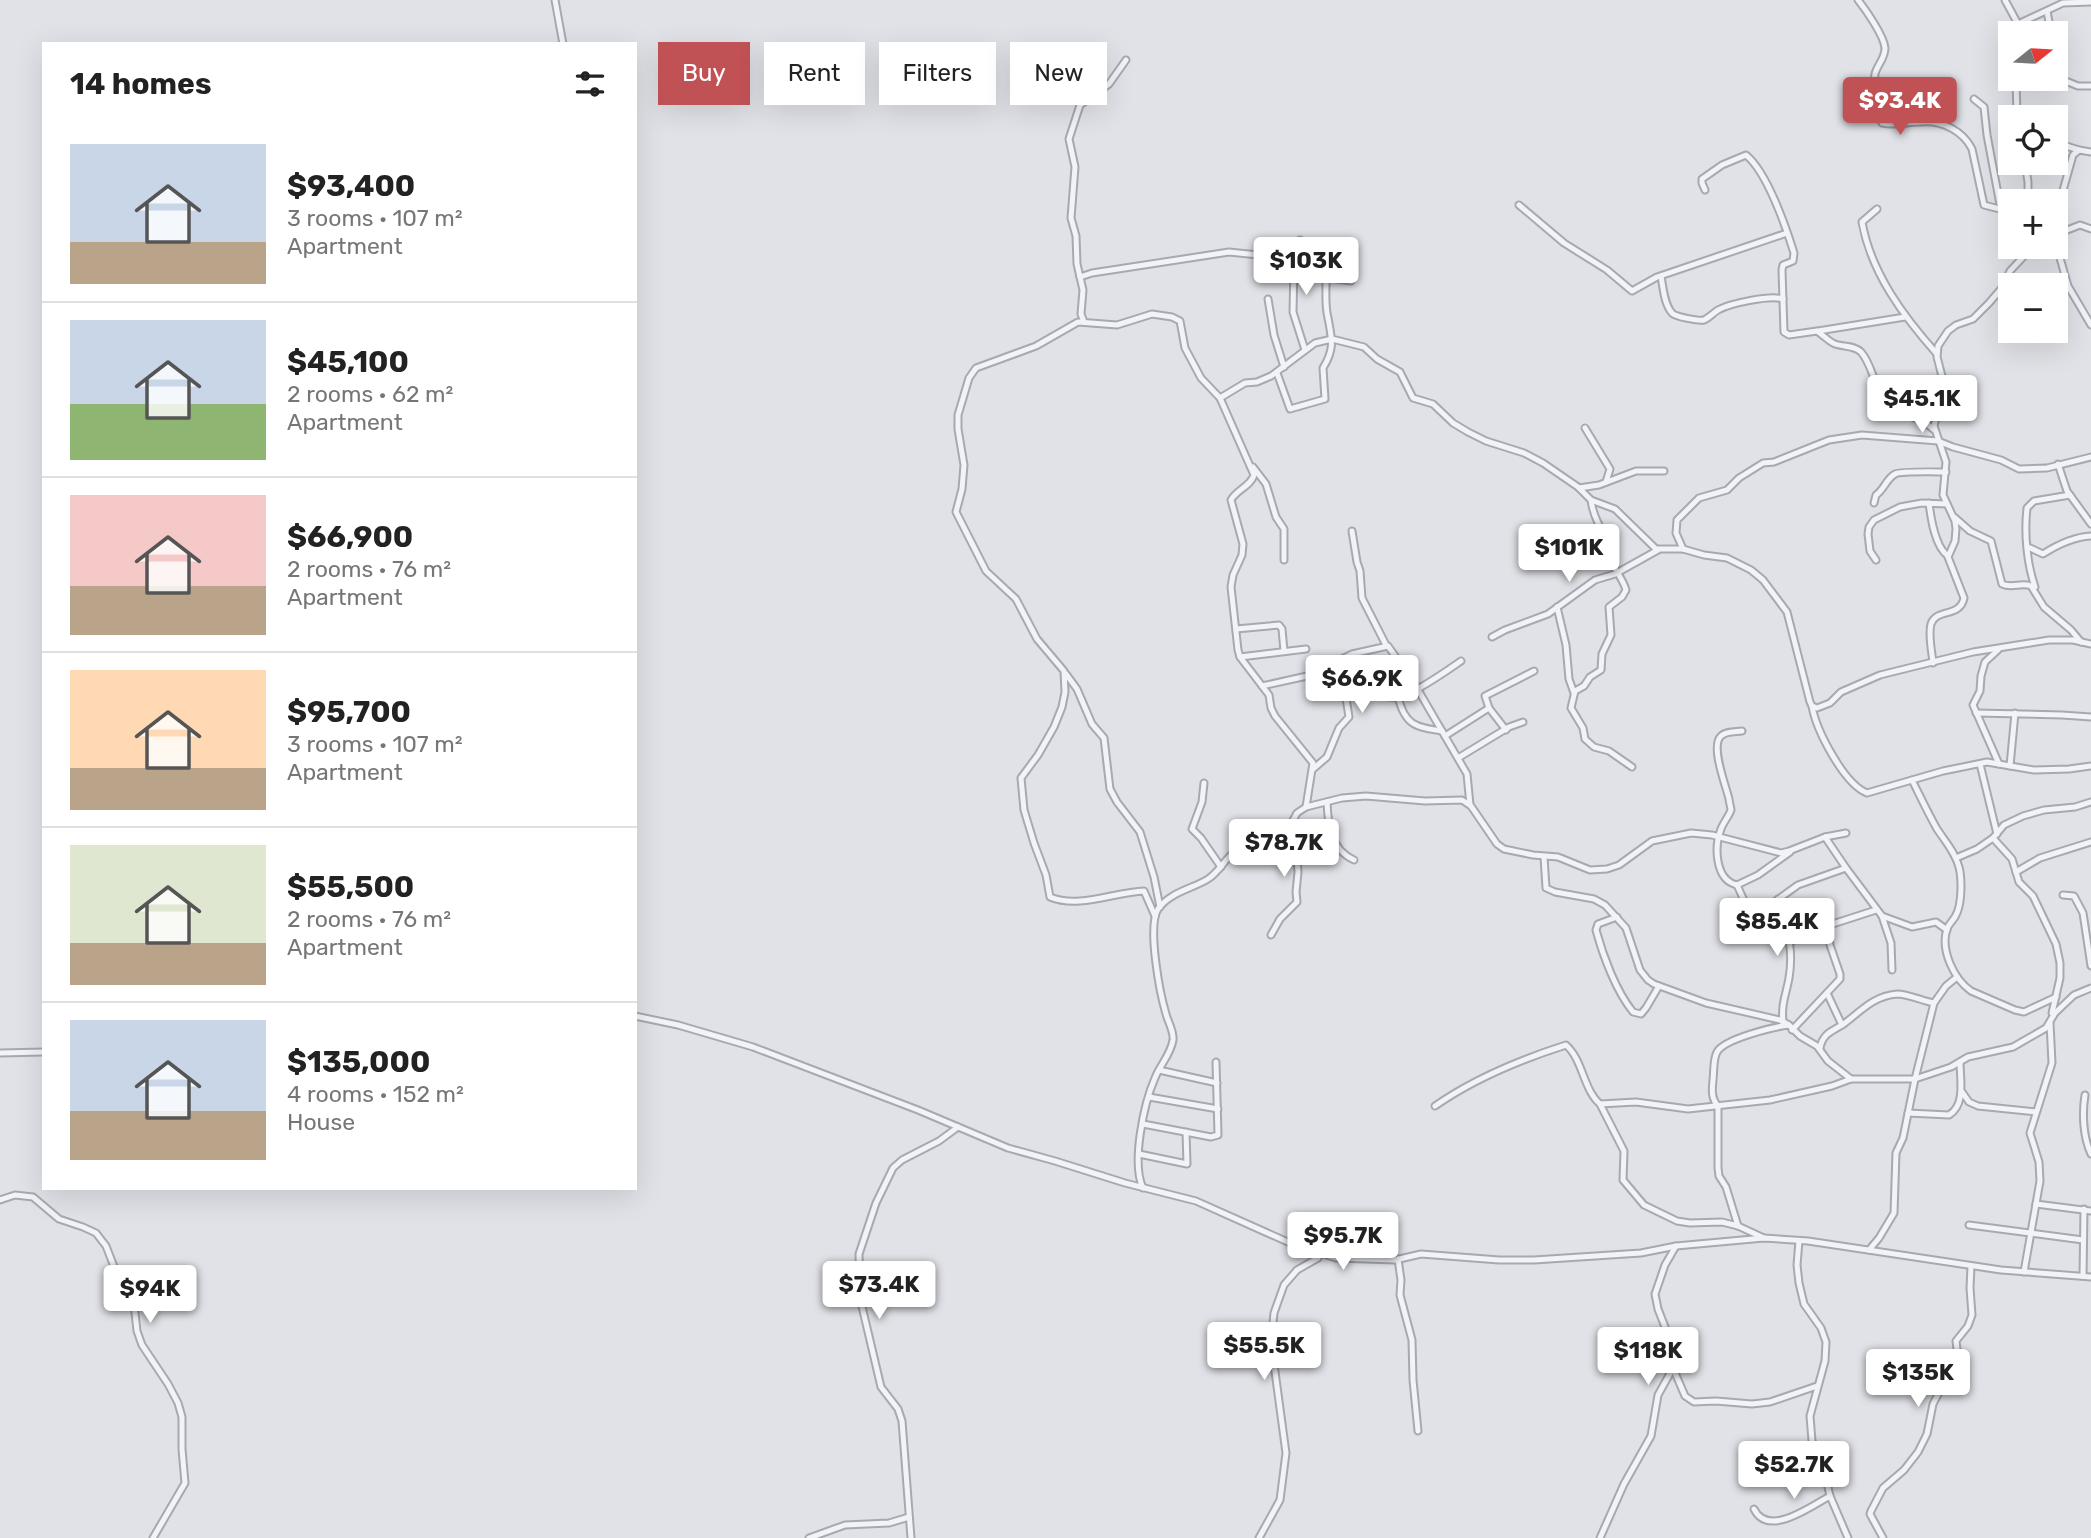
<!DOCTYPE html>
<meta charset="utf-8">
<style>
:root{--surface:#fff;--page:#f6f6f6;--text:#222;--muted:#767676;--line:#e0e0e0;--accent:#c05155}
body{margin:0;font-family:Rubik,sans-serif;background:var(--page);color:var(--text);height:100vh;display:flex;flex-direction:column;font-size:26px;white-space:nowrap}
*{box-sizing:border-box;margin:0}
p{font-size:23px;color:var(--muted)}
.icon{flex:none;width:38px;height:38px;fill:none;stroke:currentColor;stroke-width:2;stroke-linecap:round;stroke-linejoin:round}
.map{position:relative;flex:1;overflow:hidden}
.panel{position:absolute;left:42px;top:42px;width:595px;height:1148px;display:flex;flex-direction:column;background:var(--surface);border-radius:0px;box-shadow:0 7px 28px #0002}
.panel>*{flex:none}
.top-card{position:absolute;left:658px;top:42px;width:665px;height:63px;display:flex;gap:14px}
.needle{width:46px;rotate:72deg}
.fabs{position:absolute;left:1998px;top:21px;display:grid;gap:14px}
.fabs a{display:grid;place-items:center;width:70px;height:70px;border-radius:0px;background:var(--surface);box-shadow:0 7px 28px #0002;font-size:35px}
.price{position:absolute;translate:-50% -60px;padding:0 16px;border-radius:7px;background:#fff;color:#222;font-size:23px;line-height:46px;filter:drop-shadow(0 2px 4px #0008)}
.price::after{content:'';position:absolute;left:50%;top:42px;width:21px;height:16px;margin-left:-10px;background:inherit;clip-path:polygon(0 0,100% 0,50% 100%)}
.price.selected{background:var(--accent);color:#fff}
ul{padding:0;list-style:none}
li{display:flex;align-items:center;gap:21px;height:175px;padding:0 28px}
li+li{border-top:2px solid var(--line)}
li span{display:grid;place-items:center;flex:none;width:196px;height:140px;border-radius:0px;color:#555}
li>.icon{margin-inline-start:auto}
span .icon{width:84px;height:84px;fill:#fffc;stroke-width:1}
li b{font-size:30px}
h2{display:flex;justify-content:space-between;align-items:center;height:84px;padding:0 28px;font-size:30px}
.tag{padding:0 24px;border-radius:0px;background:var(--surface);box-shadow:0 7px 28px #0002;font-size:24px;line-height:63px}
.tag.selected{background:var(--accent);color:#fff}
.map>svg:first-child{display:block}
</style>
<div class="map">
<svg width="2091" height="1538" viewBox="0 0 2091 1538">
<rect width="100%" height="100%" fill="#e0e2e7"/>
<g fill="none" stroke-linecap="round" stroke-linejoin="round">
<g stroke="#a6a9b1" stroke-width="9">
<g id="minor">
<path d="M555 0 563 44"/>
<path d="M1858 0C1866 10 1884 36 1885 48 1885 59 1877 65 1875 74 1873 86 1879 112 1882 123 1895 126 1908 122 1921 122 1942 120 1963 131 1972 149L1984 205 2011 212"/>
<path d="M2005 0 2018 24 2063 3 2091 2"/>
<path d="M2047 11 2051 33"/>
<path d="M2011 54 2009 57 2011 64"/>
<path d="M2056 77 2078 86H2091"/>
<path d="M2016 79 2017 117"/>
<path d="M2043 79H2050"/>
<path d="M1974 99 1984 107 1987 135 2001 210"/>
<path d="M2056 140 2063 145 2079 150"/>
<path d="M2025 163 2028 182V201"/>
<path d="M1705 190 1702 183V179L1722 165 1746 155C1767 172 1786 227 1794 253L1793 261 1783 265 1782 270 1784 332 1789 335 1817 331C1823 335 1828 341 1835 344 1843 347 1854 345 1861 352 1873 365 1874 390 1889 405 1899 415 1919 415 1933 429"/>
<path d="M1519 205 1564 243 1607 270 1632 291 1657 277 1787 233"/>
<path d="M1877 209 1862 222C1871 273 1904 317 1937 354"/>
<path d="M2057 234 2080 225 2091 229"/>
<path d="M2056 237 2060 201 2073 155 2079 150 2091 152"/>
<path d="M1300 240 1299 246 1328 260 1327 280"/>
<path d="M2056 244 2068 286 2091 325"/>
<path d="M1292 249 1294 264 1293 312 1305 350"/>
<path d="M1661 276C1663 287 1664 304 1672 313 1675 317 1699 321 1704 320 1709 318 1713 313 1718 310 1731 303 1770 295 1783 299"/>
<path d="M1080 277 1092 273 1229 252 1268 256 1299 246"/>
<path d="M1268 299 1274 335 1284 367"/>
<path d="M1084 322 1081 314 1083 290 1077 264 1076 236 1071 218 1075 167 1069 139 1080 105 1109 84 1126 60"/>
<path d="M1818 331 1905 317"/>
<path d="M1277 373 1290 409 1325 399 1323 368C1335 349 1332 339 1328 318 1325 307 1326 294 1326 283L1329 278 1351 281"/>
<path d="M1220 398 1245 383 1257 382 1271 376 1315 343 1332 339 1364 347 1377 359 1400 372 1413 398 1433 404 1453 423 1468 432 1486 441 1524 453 1543 463 1578 487 1591 500 1615 509 1656 549H1683L1704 555 1727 558 1751 570 1763 580 1787 612 1810 702 1812 706 1817 708 1830 703 1841 692 1880 675 1973 652 2049 640H2073L2091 644"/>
<path d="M1585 428 1610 469 1606 482"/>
<path d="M2058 464 2067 491 2091 524"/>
<path d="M1253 467 1266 484 1276 517 1284 529V560"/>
<path d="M1579 488 1599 485 1636 471H1664"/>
<path d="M1591 500C1593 516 1597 519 1602 532 1605 541 1606 551 1610 560 1615 570 1623 579 1626 590L1622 597 1609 607 1611 635 1602 654 1601 670 1590 677 1584 686 1575 691 1571 708 1583 728 1585 739 1594 747 1609 751 1632 767"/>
<path d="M1874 503 1876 495C1884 490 1886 479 1895 474 1901 471 1937 472 1946 472"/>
<path d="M1929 503C1931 519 1935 547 1948 556"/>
<path d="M1954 517 1970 531 1991 541 2002 584C2012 589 2021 582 2031 586L2044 607 2071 630 2081 642"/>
<path d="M1352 531 1357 562 1360 571 1362 598 1386 645"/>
<path d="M2028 547 2043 554C2057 545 2073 537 2091 536"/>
<path d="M1683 549 1676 533 1677 520 1699 498 1727 490 1739 478 1763 463 1774 462 1829 440 1862 435 1938 441 1953 447 2001 460 2019 469 2047 468 2091 457"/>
<path d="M1876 560 1870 551 1868 534 1869 527 1874 520 1900 507 1922 503 1947 504"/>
<path d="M2035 587C2027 564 2024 533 2027 508L2034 501 2070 495"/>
<path d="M1557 607 1566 645 1569 679 1574 693"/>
<path d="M1236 629 1279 625 1282 629 1284 651"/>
<path d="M1492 637 1505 630 1548 614 1595 580 1615 574 1658 550"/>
<path d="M1998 650 1985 662 1981 676 1980 691 1973 705 1999 764"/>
<path d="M1240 657 1306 649"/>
<path d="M1933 663C1932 652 1928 635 1931 624 1936 608 1960 618 1964 598L1948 557 1955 541 1956 529 1955 521 1943 495 1946 462 1934 426 1944 384 1937 357 1938 346 1948 331 1956 325 1973 319 1989 303 2001 289 2010 271 2026 254 2029 251 2047 247"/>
<path d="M1066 674 1077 689 1092 724 1104 738 1110 789 1117 802 1140 832 1154 877 1160 907"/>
<path d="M1262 686 1307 676 1352 654 1388 646 1414 683 1467 774 1470 805"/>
<path d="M1398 697C1405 725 1415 727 1442 731"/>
<path d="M1812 706C1816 730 1844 784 1867 793L1943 771 1987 762 2034 770 2069 769 2091 766"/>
<path d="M1976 713 2062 715 2091 717"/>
<path d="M1506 730 1489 708 1485 696 1534 671"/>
<path d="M1742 731C1735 732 1726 731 1721 736 1710 746 1726 786 1729 799 1729 801 1731 808 1731 810 1729 816 1723 823 1721 829 1714 847 1715 880 1737 885L1758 875 1790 852"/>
<path d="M1445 736 1489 708"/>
<path d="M1458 758 1509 727 1523 722"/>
<path d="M1980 764 1997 834"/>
<path d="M2010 766 2015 713"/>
<path d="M1313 769 1327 757 1339 728 1349 717 1346 698 1349 692C1362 688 1382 699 1398 697 1413 695 1448 670 1461 661"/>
<path d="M1912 780C1920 796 1928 813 1937 829 1945 841 1955 852 1959 867 1962 879 1962 904 1956 915 1954 920 1949 923 1947 929 1940 950 1954 979 1971 991L2015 1010 2024 1012 2056 997"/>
<path d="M1204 783 1202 802 1192 829 1201 838 1221 867"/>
<path d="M1327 802C1328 825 1330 849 1354 860"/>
<path d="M1825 837 1846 868 1882 916 1912 927 1936 922 1947 930"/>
<path d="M1993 838 2012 859 2019 882 2033 896 2056 944 2060 963V978L2052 1013"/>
<path d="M1544 857 1546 888 1555 892 1594 899 1605 905 1626 928 1640 970 1648 980 1654 984 1706 1003 1780 1020 1789 1025 1800 1036 1817 1046 1828 1061 1851 1079"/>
<path d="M1956 858 1977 849 1993 838 2004 825 2023 816 2044 810 2075 807 2091 802"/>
<path d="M2016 872 2040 858 2091 842"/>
<path d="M1737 885 1747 907 1755 916 1798 885 1846 868"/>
<path d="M2063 895 2074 896 2083 913 2091 966"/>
<path d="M1778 899 1776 908C1790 928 1793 954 1789 978 1786 995 1781 1004 1783 1022"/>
<path d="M1155 916 1144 891C1114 892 1079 909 1050 897L1046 875 1034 843 1024 810 1021 778 1038 755 1054 727 1062 707 1065 692 1064 671 1037 639 1016 599 986 571 956 512 962 489 964 465 958 429V415L969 378 976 368 1036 346 1078 322 1117 325 1152 314 1172 317 1180 321 1185 348 1201 378 1220 398 1254 475C1251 486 1236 490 1231 500L1243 544 1242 555 1233 575 1231 587 1238 650 1240 657 1269 695 1271 708 1275 716 1313 763 1306 807"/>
<path d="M1882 916 1891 943 1892 970"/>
<path d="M1617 917 1598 924 1596 930C1603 956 1616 991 1633 1012L1641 1014 1646 1008 1659 986"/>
<path d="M1271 935 1280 919 1297 902 1296 892 1298 872 1294 822"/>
<path d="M1790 942 1814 930 1876 910"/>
<path d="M1827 993 1842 1025"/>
<path d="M635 1016 678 1025 753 1047 918 1110 1008 1148 1055 1161 1125 1183 1196 1201 1290 1243 1336 1258 1395 1260 1421 1254 1499 1260H1534L1641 1253 1676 1246 1764 1238 1808 1241 2001 1270 2091 1277"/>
<path d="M1792 1030 1840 979V974L1830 945 1827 926"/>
<path d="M1820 1048C1823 1032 1834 1031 1845 1023 1862 1010 1874 996 1897 994 1908 994 1923 1001 1934 1003"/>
<path d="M0 1053 44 1052"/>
<path d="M1159 1070 1217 1083"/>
<path d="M1962 1092 1969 1102 1978 1106 2036 1112"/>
<path d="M2085 1095C2082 1113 2083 1137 2091 1154"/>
<path d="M1149 1097 1218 1109"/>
<path d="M1600 1104 1624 1151 1623 1180 1644 1205 1677 1221 1690 1223 1722 1222 1738 1226 1764 1238"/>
<path d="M1435 1106C1475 1078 1519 1060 1566 1045 1583 1060 1583 1089 1600 1104L1636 1102 1688 1109 1770 1100 1832 1086 1851 1079H1915L1951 1067 1968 1057 2013 1047 2046 1028 2055 1013 2074 995 2091 988"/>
<path d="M1908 1113 1949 1115C1966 1105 1960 1079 1960 1062"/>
<path d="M1143 1124 1211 1137 1218 1135 1216 1062"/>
<path d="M1139 1154 1187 1164 1186 1132"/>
<path d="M1143 1188C1131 1163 1144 1103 1155 1078 1160 1065 1171 1054 1173 1040 1174 1031 1168 1022 1166 1014 1160 994 1147 927 1158 909 1170 892 1192 889 1208 879 1221 871 1228 852 1243 847 1257 842 1271 845 1284 837L1297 813 1306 807 1342 798 1366 796 1425 801 1462 800 1471 806 1497 844 1504 849 1533 855 1558 857 1590 870 1607 869 1619 865 1652 841 1691 833 1712 835 1781 853 1789 851 1825 837 1846 833"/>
<path d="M0 1200 15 1195 33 1197 59 1219 83 1227 96 1233 106 1246 118 1277 133 1295 137 1331 142 1345 168 1384 178 1403 182 1417V1449L185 1483 153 1538"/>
<path d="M2036 1204 2091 1211"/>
<path d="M1969 1225 2083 1240"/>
<path d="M1738 1226 1726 1187 1719 1176 1718 1168V1106C1711 1098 1712 1090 1713 1080 1714 1072 1713 1059 1717 1052 1724 1039 1773 1027 1789 1025"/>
<path d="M1799 1241 1797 1265 1799 1283 1804 1304 1821 1328 1826 1342 1825 1361 1810 1416 1812 1441 1823 1465 1830 1496 1848 1538"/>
<path d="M1869 1250 1879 1238 1894 1213 1896 1153 1903 1138 1915 1079 1934 1003 1946 986 1957 977"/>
<path d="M1398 1259 1401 1280 1400 1295 1412 1340 1413 1380 1418 1431"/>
<path d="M2024 1272 2040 1181 2039 1162 2030 1133 2052 1063 2050 1023"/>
<path d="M2083 1276 2084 1209"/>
<path d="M1673 1368 1685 1396 1694 1402 1716 1401 1752 1404 1770 1402 1817 1386"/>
<path d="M1754 1509C1768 1538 1810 1507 1830 1496"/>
<path d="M809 1538 845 1525 889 1523 909 1517"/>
<path d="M911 1538 902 1421 898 1409 881 1387 860 1298 859 1254 876 1203 893 1168 902 1160 939 1141 958 1127"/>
<path d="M1259 1538 1280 1500 1286 1453 1271 1342 1274 1313 1284 1285 1297 1270 1318 1258 1320 1253"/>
<path d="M1600 1538 1624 1484 1651 1436 1658 1395 1673 1368 1672 1345 1658 1309 1655 1294 1665 1265 1676 1246"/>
<path d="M1883 1538 1870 1514 1871 1511 1883 1488 1904 1470 1918 1452 1927 1434 1933 1404 1944 1383 1959 1366 1956 1341 1968 1326 1972 1315 1970 1288 1971 1266"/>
</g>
</g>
<use href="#minor" stroke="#f2f3f6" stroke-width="5"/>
</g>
</svg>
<div class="fabs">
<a><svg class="needle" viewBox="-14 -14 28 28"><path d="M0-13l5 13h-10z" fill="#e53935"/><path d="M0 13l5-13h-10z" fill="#767676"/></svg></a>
<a><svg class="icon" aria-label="locate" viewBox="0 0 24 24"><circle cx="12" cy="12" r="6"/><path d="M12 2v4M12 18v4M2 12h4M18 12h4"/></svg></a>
<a>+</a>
<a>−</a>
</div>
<b class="price selected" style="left:1900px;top:137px">$93.4K</b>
<b class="price" style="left:1306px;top:297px">$103K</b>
<b class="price" style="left:1922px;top:435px">$45.1K</b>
<b class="price" style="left:1569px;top:584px">$101K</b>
<b class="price" style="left:1362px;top:715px">$66.9K</b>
<b class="price" style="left:1284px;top:879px">$78.7K</b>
<b class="price" style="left:1777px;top:958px">$85.4K</b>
<b class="price" style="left:1343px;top:1272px">$95.7K</b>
<b class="price" style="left:879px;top:1321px">$73.4K</b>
<b class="price" style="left:150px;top:1325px">$94K</b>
<b class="price" style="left:1264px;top:1382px">$55.5K</b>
<b class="price" style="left:1648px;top:1387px">$118K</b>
<b class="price" style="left:1918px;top:1409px">$135K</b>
<b class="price" style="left:1794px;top:1501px">$52.7K</b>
<div class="top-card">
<a class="tag selected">Buy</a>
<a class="tag">Rent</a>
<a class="tag">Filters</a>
<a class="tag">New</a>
</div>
<section class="panel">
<h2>14 homes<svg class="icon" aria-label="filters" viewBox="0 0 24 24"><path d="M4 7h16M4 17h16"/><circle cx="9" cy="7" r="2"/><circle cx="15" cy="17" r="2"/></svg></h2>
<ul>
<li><span style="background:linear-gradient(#c9d6e8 70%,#b9a48a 0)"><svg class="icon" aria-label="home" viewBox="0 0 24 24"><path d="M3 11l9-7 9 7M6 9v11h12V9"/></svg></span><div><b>$93,400</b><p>3 rooms · 107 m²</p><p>Apartment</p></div></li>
<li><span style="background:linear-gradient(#c9d6e8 60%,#8fb573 0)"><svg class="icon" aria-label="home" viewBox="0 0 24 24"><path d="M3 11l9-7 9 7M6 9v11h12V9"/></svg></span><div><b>$45,100</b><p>2 rooms · 62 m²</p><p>Apartment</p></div></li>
<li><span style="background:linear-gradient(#f6c9c9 65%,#b9a48a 0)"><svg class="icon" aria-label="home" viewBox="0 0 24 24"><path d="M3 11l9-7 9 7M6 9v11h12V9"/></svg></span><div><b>$66,900</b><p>2 rooms · 76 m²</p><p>Apartment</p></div></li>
<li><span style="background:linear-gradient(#ffd9b3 70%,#b9a48a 0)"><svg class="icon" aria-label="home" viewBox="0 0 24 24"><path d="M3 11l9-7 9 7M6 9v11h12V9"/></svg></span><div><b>$95,700</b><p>3 rooms · 107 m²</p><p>Apartment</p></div></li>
<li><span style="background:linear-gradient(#dfe7d0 70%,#b9a48a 0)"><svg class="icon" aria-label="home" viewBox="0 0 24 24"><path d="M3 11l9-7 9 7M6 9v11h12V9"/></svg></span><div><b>$55,500</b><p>2 rooms · 76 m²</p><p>Apartment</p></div></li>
<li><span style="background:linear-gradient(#c9d6e8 65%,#b9a48a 0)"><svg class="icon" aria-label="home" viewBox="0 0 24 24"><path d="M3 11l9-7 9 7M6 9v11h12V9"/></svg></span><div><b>$135,000</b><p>4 rooms · 152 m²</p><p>House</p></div></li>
</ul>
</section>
</div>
